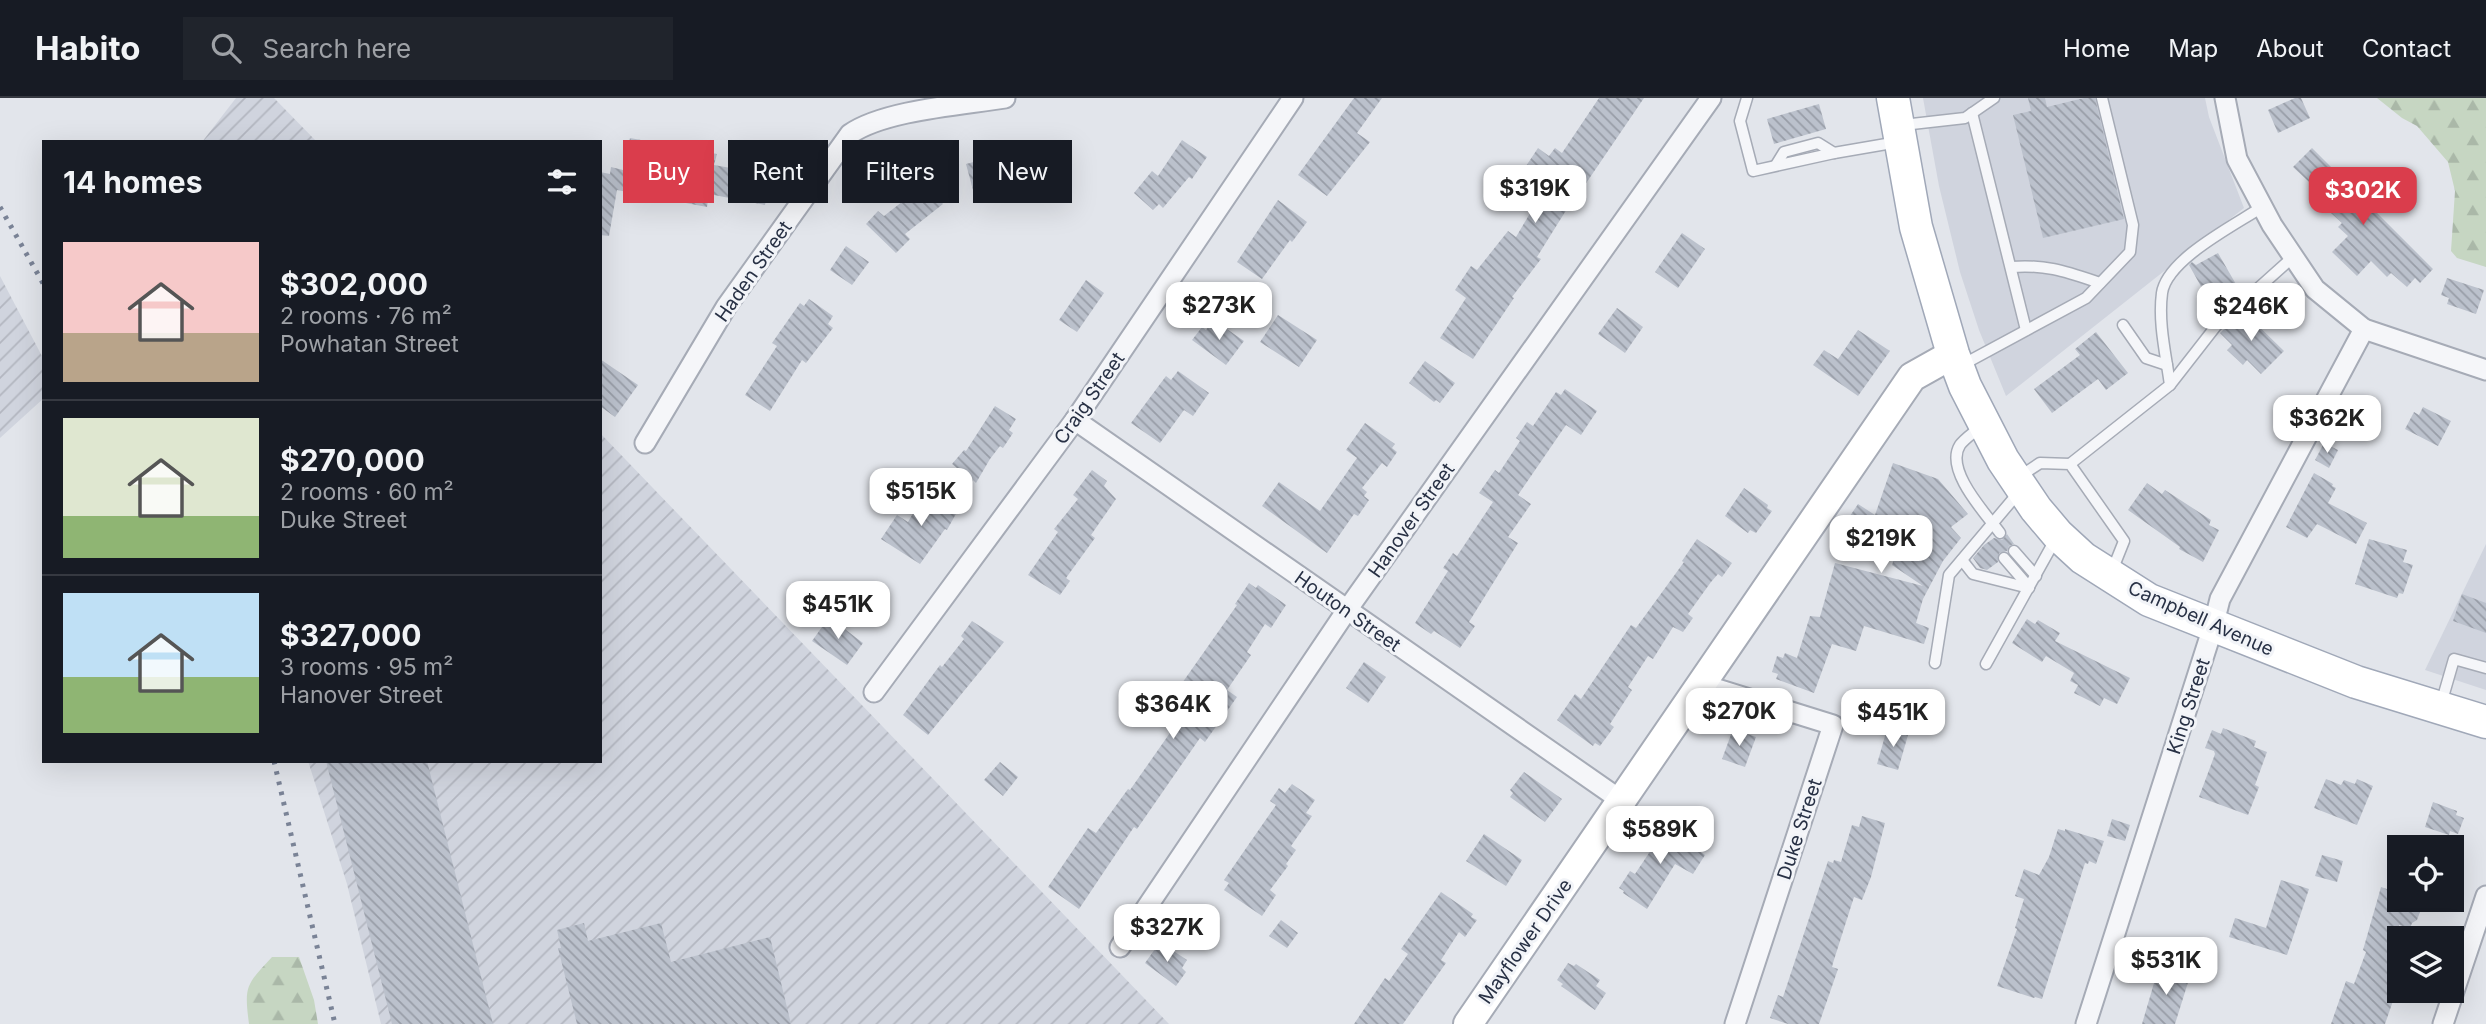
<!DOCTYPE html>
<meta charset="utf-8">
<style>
:root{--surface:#171b24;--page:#20242c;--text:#f1f3f6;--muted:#9ea1a6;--line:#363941;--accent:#da3d4c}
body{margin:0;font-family:Inter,sans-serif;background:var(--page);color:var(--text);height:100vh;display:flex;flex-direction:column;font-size:26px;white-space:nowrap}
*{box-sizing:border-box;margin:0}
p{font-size:23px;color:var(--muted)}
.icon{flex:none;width:38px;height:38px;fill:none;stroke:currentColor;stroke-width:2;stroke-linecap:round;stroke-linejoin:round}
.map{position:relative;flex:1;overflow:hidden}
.sheet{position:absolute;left:42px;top:42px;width:560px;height:623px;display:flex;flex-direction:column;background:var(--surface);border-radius:0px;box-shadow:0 7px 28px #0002}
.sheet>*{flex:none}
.hud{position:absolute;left:623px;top:42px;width:665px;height:63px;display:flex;gap:14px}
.controls{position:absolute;left:2387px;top:737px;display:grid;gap:14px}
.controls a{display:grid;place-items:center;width:77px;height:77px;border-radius:0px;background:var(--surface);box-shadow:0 7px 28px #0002;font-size:35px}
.price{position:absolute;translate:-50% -60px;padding:0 16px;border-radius:14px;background:#fff;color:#222;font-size:23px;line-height:46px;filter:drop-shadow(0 2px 4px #0008)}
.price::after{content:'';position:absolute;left:50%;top:42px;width:21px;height:16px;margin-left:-10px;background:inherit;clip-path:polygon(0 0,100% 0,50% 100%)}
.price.active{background:var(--accent);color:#fff}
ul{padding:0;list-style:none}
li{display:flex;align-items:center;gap:21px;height:175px;padding:0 21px}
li+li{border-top:2px solid var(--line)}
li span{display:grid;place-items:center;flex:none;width:196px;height:140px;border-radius:0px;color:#555}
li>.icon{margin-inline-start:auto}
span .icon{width:84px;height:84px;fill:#fffc;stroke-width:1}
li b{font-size:30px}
h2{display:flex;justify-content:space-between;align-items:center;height:84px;padding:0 21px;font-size:30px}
.chip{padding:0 24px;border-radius:0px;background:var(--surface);box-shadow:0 7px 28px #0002;font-size:24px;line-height:63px}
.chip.active{background:var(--accent);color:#fff}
header{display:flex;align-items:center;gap:42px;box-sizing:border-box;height:98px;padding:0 35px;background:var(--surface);border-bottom:2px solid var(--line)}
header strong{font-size:33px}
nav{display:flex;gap:38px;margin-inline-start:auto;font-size:24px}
.search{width:490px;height:63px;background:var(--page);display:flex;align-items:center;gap:18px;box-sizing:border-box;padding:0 24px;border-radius:0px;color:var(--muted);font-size:26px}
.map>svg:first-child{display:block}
</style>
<header>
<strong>Habito</strong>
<div class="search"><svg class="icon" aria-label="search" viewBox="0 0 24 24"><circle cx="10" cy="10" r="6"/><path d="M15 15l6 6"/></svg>Search here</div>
<nav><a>Home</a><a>Map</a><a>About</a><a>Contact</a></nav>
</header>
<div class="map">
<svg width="2486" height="926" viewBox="0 0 2486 926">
<defs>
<pattern id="industrial-furrows" width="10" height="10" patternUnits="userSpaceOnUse" patternTransform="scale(1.75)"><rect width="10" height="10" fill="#d0d4de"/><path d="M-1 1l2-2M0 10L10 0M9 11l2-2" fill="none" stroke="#b3b6c0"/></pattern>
<pattern id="forest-firs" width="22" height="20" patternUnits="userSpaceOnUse" patternTransform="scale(1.75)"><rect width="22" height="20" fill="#c6d6c2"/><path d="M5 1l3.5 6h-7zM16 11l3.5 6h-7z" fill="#aab8a8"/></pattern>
<pattern id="building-back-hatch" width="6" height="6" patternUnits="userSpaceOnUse" patternTransform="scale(1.75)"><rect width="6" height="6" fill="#bbc1cc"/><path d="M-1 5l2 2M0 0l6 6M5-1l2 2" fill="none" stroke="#989da7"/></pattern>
</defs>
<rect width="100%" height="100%" fill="#e2e5eb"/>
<g fill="#d0d4de">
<path d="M1923 0H2205L2209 19 2244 110 2006 298 1979 232 1960 174 1939 88Z"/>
<path d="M2486 446V592L2425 572Z"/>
</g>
<g fill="url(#industrial-furrows)">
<path d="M236 0H274L317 44H202Z"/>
<path d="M0 178 44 262V300L0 340Z"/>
<path d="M600 335 1169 926H381L347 786 308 663H600Z"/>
</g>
<g fill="url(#forest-firs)">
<path d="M2377 0H2486V169L2457 160 2451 153 2455 93 2448 64 2417 28 2402 20Z"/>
<path d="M272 859H299L314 902 318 926H249C244 888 246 887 272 859Z"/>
</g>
<g fill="url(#building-back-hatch)">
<path d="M1354 0H1382L1357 35 1370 44 1327 98 1298 77Z"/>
<path d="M1599 0H1644L1576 100 1575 98 1537 159 1541 161 1512 199 1514 200 1473 261 1440 240 1466 200 1455 192 1471 168 1477 172 1508 133 1516 139 1549 83 1526 68 1538 50 1549 58 1555 50 1562 55Z"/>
<path d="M2028 0H2045L2047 9 2084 0H2095L2124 121 2043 140 2013 17 2031 13Z"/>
<path d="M2295 0H2301L2310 20 2278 35 2268 12Z"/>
<path d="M1819 6 1826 31 1774 46 1767 21Z"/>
<path d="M630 40 717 56 714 67 770 77 769 83 777 85 773 102 766 100 765 107 709 96 707 109 617 92 609 138 600 137V74L610 76 611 69 623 72Z"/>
<path d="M1182 42 1207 59 1192 81 1189 79 1163 110 1159 106 1153 112 1134 95 1152 73 1158 78Z"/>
<path d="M2312 50 2433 171 2420 185 2415 180 2407 189 2391 175 2387 179 2371 163 2357 178 2332 154 2348 138 2338 129 2342 125 2331 115 2336 109 2293 69Z"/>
<path d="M993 59 1000 86 973 92 966 66Z"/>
<path d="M926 85 943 106 905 136 910 141 896 155 866 126 878 113 884 118Z"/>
<path d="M1278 102 1307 124 1292 144 1290 142 1262 181 1237 164Z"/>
<path d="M1682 135 1705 151 1678 190 1655 174Z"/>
<path d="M846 148 869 164 852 187 830 172Z"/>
<path d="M2218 155 2237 188 2224 195 2233 203 2217 217 2189 167 2192 164 2196 167Z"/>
<path d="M2447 180 2484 192 2476 216 2447 206 2449 200 2441 197Z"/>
<path d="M1086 182 1104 195 1077 234 1059 222Z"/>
<path d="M809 201 833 218 828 226 833 230 806 265 802 262 770 313 745 297 777 248 772 245 800 205 804 208Z"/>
<path d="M1617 210 1643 229 1625 255 1598 236Z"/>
<path d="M2243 213 2284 253 2261 276 2247 262 2243 267 2227 252 2232 247 2220 235Z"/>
<path d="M1278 217 1317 242 1299 269 1260 244Z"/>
<path d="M1214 222 1244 243 1226 267 1192 242 1202 229 1206 232Z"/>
<path d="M1858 232 1890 253 1858 298 1813 267 1824 252 1838 261Z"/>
<path d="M2096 234 2128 275 2106 292 2098 281 2052 315 2034 291 2080 257 2075 251Z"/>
<path d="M600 261 638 287 615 319 600 308Z"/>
<path d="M1425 263 1455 285 1440 305 1436 302 1434 304 1409 285Z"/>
<path d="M1178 273 1209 295 1193 318 1184 312 1160 345 1131 325 1166 278 1171 282Z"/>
<path d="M1565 291 1597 313 1581 337 1566 327 1518 397 1531 406 1508 439 1518 445 1469 524 1475 528 1460 550 1434 533 1431 536 1415 525 1448 473 1443 470 1453 455 1457 458 1493 404 1479 395 1495 372 1499 375 1520 343 1516 340 1527 324 1533 328 1556 294 1561 297Z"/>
<path d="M995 308 1016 321 1009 332 1013 335 1003 350 1000 348 990 361 976 385 973 382 970 387 955 375 958 371 952 366 964 352 966 353Z"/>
<path d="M2423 309 2451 323 2438 348 2405 331 2414 314 2419 317Z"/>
<path d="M1365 325 1395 346 1392 350 1397 354 1387 369 1382 365 1362 390 1367 394 1364 398 1369 402 1358 418 1354 416 1327 455 1262 408 1279 384 1320 413 1357 360 1346 352Z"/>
<path d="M2324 345 2338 352 2329 370 2315 362Z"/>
<path d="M1893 365 1938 381 1968 416 1951 429 1961 440 1943 463 1923 501 1916 525 1929 530 1924 546 1864 528 1856 553 1832 546 1814 595 1776 581 1778 576 1772 574 1777 558 1783 560 1785 555 1797 560 1810 518 1820 519 1835 465 1923 488 1892 467 1902 435 1877 422 1860 446 1840 433 1858 406 1875 417Z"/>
<path d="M1092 372 1107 383 1104 388 1116 401 1091 437 1095 440 1066 480 1070 483 1060 497 1028 477 1058 434 1054 431 1078 401 1073 397Z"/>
<path d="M2314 375 2333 386 2332 388 2336 390 2328 405 2367 425 2356 446 2317 426 2307 440 2286 429Z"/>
<path d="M2147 385 2162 396 2165 392 2211 422 2209 427 2219 432 2203 464 2179 451 2180 449 2128 412Z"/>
<path d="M1744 390 1768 407 1767 410 1772 413 1756 435 1750 432 1748 435 1725 418Z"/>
<path d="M926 393 952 408 951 411 957 414 947 432 945 431 920 466 881 441 897 417 908 424Z"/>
<path d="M2007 436 2014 446 2009 448 2007 453 1999 455 1998 464 1987 472 1980 470 1973 460 1984 447 1994 440 2002 442Z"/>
<path d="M1697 441 1732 465 1722 479 1718 476 1711 484 1688 516 1693 520 1683 534 1673 529 1653 561 1648 558 1628 589 1632 592 1610 626 1614 629 1600 648 1595 645 1593 648 1557 622 1575 596 1581 601 1631 527 1636 530 1684 464 1682 463Z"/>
<path d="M2369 441 2407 452 2403 464 2413 467 2403 496 2399 495 2397 500 2355 486Z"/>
<path d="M1249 485 1256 490 1258 487 1286 507 1271 530 1265 526 1247 554 1251 557 1227 592 1237 599 1205 644 1200 640 1137 731 1134 729 1079 811 1048 789 1088 730 1096 735 1128 691 1130 692 1172 632 1165 625 1185 598 1183 596 1186 592 1180 588 1237 507 1235 506Z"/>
<path d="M2462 496 2486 505V535L2453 523Z"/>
<path d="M829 519 863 545 847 567 812 543Z"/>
<path d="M2027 521 2035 526 2038 522 2060 535 2055 543 2130 580 2117 606 2104 600 2100 608 2074 595 2078 587 2070 583 2074 575 2046 558 2042 564 2012 545Z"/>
<path d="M972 523 1004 544 928 637 903 617 940 567 942 569 964 541 961 538Z"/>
<path d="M1364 564 1386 579 1368 605 1346 590Z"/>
<path d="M2223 630 2256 643 2254 649 2267 654 2255 687 2259 689 2248 717 2199 699 2215 656 2214 653 2205 650 2212 632 2221 636Z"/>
<path d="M1733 631 1756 639 1745 669 1722 661Z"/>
<path d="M1887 631 1908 637 1898 672 1877 666Z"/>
<path d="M326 663H427L493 926H392Z"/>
<path d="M1000 664 1018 679 1003 698 984 682Z"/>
<path d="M1524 674 1562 701 1545 724 1510 699 1513 695 1510 692Z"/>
<path d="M2326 681 2341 687 2344 682 2355 686 2357 681 2373 688 2357 727 2314 710Z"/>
<path d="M1292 686 1315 702 1306 715 1312 718 1291 748 1296 752 1286 766 1288 768 1270 792 1276 797 1262 818 1224 792 1229 785 1224 782 1276 707 1270 703 1279 690 1285 695Z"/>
<path d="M2433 704 2457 713 2456 717 2464 720 2458 736 2450 733 2449 737 2425 729Z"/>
<path d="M1862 718 1885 725 1871 779 1862 802 1854 799 1833 865 1832 869 1838 871 1819 926H1788L1770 920 1778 897 1783 899 1828 763 1833 765 1834 762 1841 764 1852 727 1859 729Z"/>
<path d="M2112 721 2130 727 2125 743 2107 738Z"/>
<path d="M1660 730 1665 733 1667 730 1705 757 1693 776 1675 766 1647 811 1623 795 1624 793 1619 790 1630 773 1635 776 1653 749 1649 746Z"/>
<path d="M2058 731 2065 733V731L2104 743 2096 766 2089 763 2088 766 2085 765 2042 901 2035 899 2034 900 1997 888 2017 831 2015 830 2024 801 2015 798 2024 771 2039 777 2049 759Z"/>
<path d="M1484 736 1522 762 1506 788 1466 763Z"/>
<path d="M2322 757 2343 763 2337 784 2315 778Z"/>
<path d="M2281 782 2309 791 2287 857 2229 839 2235 820 2266 830Z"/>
<path d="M2381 789 2399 795V802H2411L2423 806 2417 822 2412 825 2410 830 2399 827V867L2388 898 2394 900 2385 926H2331L2346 883 2354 886 2366 854 2363 852Z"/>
<path d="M1441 794 1473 816 1471 819 1477 822 1465 839 1459 834 1441 862 1446 865 1403 926H1354L1385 880 1389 883 1408 856 1401 851Z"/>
<path d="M1281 822 1298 835 1287 850 1269 838Z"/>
<path d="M584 825 588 843 661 825 671 864 770 839 791 926H577L558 850H561L557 832Z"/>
<path d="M1160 844 1187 862 1182 870 1186 874 1176 888 1145 865Z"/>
<path d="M1568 865 1574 868 1576 866 1600 882 1596 888 1606 895 1595 912 1561 888 1563 886 1557 882Z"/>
<path d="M2159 868 2190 878 2175 926H2142Z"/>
</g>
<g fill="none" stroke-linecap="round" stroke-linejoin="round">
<g stroke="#a6abb6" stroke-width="13">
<g id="lane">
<path d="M1747 0 1740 23 1753 73 1834 55 1898 44"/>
<path d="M1972 15 2026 232"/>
<path d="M1903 27 1965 20 1994 0"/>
<path d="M1776 67 1784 54 1818 45 1834 55"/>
<path d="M2011 169C2046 166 2067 174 2100 185"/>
<path d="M2123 227 2146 260 2167 267"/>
<path d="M1962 267 2086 200 2130 154 2133 127 2102 0"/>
<path d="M2170 287 2216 228 2293 159"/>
<path d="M1981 328C1975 334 1965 340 1960 347 1944 372 1986 416 2000 435"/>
<path d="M2070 366 2170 287C2166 257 2158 225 2162 195 2167 161 2235 127 2262 109"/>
<path d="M2019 379 2040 365 2070 366 2124 443 2112 473"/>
<path d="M2014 453 2036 478"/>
<path d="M2004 460 2029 489"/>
<path d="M1962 462 1973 476 2029 490"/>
<path d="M1935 565 1949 477 2019 394"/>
<path d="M1986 566 2055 442"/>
<path d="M2441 606 2454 561 2486 570"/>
</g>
</g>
<g stroke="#a6abb6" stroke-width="23">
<g id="street">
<path d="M2225 0 2237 61 2272 127 2315 191 2364 231 2486 272"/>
<path d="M1075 322 1622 703"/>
<path d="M645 345 726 209 850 36C885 12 962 7 1005 0"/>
<path d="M1701 586 1833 627 1735 926"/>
<path d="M874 594 1075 322 1293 0"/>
<path d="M1120 849 1347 512 1711 0"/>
<path d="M2086 926 2213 529 2220 501 2364 231"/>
<path d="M2443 926 2486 798"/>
</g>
</g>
<g stroke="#a6abb6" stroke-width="32">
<path id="secondary" d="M1468 926 1912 279 1953 256"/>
</g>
<g stroke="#a0a8b8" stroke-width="35">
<path id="primary" d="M1893 0 1916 129 1953 256 1965 288 2003 362 2036 411 2058 437 2083 460 2149 502 2356 584 2486 624"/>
</g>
<use href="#lane" stroke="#f5f6f9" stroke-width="10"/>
<use href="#street" stroke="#f5f6f9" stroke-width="19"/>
<use href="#secondary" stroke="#fff" stroke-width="28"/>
<use href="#primary" stroke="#fff" stroke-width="32"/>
<g stroke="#7a8396" stroke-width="5" stroke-dasharray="3.5 7" stroke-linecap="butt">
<path d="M0 109 44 187"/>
<path d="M274 663 335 926"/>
</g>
</g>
<g text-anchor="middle" stroke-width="6" stroke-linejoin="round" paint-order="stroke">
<g font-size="19" fill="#283145" stroke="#f2f4f8">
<text transform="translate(753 173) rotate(-55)" y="7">Haden Street</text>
<text transform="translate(1089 300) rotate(-55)" y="7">Craig Street</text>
<text transform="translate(1411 422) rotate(-55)" y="7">Hanover Street</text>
<text transform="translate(1348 513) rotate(35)" y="7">Houton Street</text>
<text transform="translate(2201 520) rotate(24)" y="7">Campbell Avenue</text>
<text transform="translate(2188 608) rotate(-72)" y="7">King Street</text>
<text transform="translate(1799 731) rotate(-72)" y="7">Duke Street</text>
<text transform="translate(1525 843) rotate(-55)" y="7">Mayflower Drive</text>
</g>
</g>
</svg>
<div class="controls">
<a><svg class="icon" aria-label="locate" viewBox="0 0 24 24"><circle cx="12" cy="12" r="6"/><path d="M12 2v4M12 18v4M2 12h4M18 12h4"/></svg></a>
<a><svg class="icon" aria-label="layers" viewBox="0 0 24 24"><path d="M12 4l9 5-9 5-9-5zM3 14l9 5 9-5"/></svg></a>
</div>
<b class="price" style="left:1535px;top:127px">$319K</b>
<b class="price active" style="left:2363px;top:129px">$302K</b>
<b class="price" style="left:1219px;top:244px">$273K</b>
<b class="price" style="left:2251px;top:245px">$246K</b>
<b class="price" style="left:2327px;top:357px">$362K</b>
<b class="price" style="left:921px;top:430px">$515K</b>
<b class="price" style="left:1881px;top:477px">$219K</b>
<b class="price" style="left:838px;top:543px">$451K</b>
<b class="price" style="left:1173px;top:643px">$364K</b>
<b class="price" style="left:1739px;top:650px">$270K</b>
<b class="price" style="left:1893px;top:651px">$451K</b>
<b class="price" style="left:1660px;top:768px">$589K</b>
<b class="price" style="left:1167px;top:866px">$327K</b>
<b class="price" style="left:2166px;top:899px">$531K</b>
<div class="hud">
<a class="chip active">Buy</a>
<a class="chip">Rent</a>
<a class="chip">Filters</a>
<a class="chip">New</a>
</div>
<section class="sheet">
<h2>14 homes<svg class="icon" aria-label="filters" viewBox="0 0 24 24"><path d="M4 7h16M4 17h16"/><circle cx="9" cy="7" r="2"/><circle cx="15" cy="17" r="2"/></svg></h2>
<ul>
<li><span style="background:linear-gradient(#f6c9c9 65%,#b9a48a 0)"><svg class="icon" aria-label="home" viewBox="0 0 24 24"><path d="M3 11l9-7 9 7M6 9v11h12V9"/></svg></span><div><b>$302,000</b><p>2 rooms · 76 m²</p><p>Powhatan Street</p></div></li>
<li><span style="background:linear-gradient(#dfe7d0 70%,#8fb573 0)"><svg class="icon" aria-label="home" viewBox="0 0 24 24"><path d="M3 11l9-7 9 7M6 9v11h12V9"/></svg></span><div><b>$270,000</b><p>2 rooms · 60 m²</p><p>Duke Street</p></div></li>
<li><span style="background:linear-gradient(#bfe0f5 60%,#8fb573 0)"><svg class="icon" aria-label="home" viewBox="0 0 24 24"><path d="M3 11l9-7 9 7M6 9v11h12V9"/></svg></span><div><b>$327,000</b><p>3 rooms · 95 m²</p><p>Hanover Street</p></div></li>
</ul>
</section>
</div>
